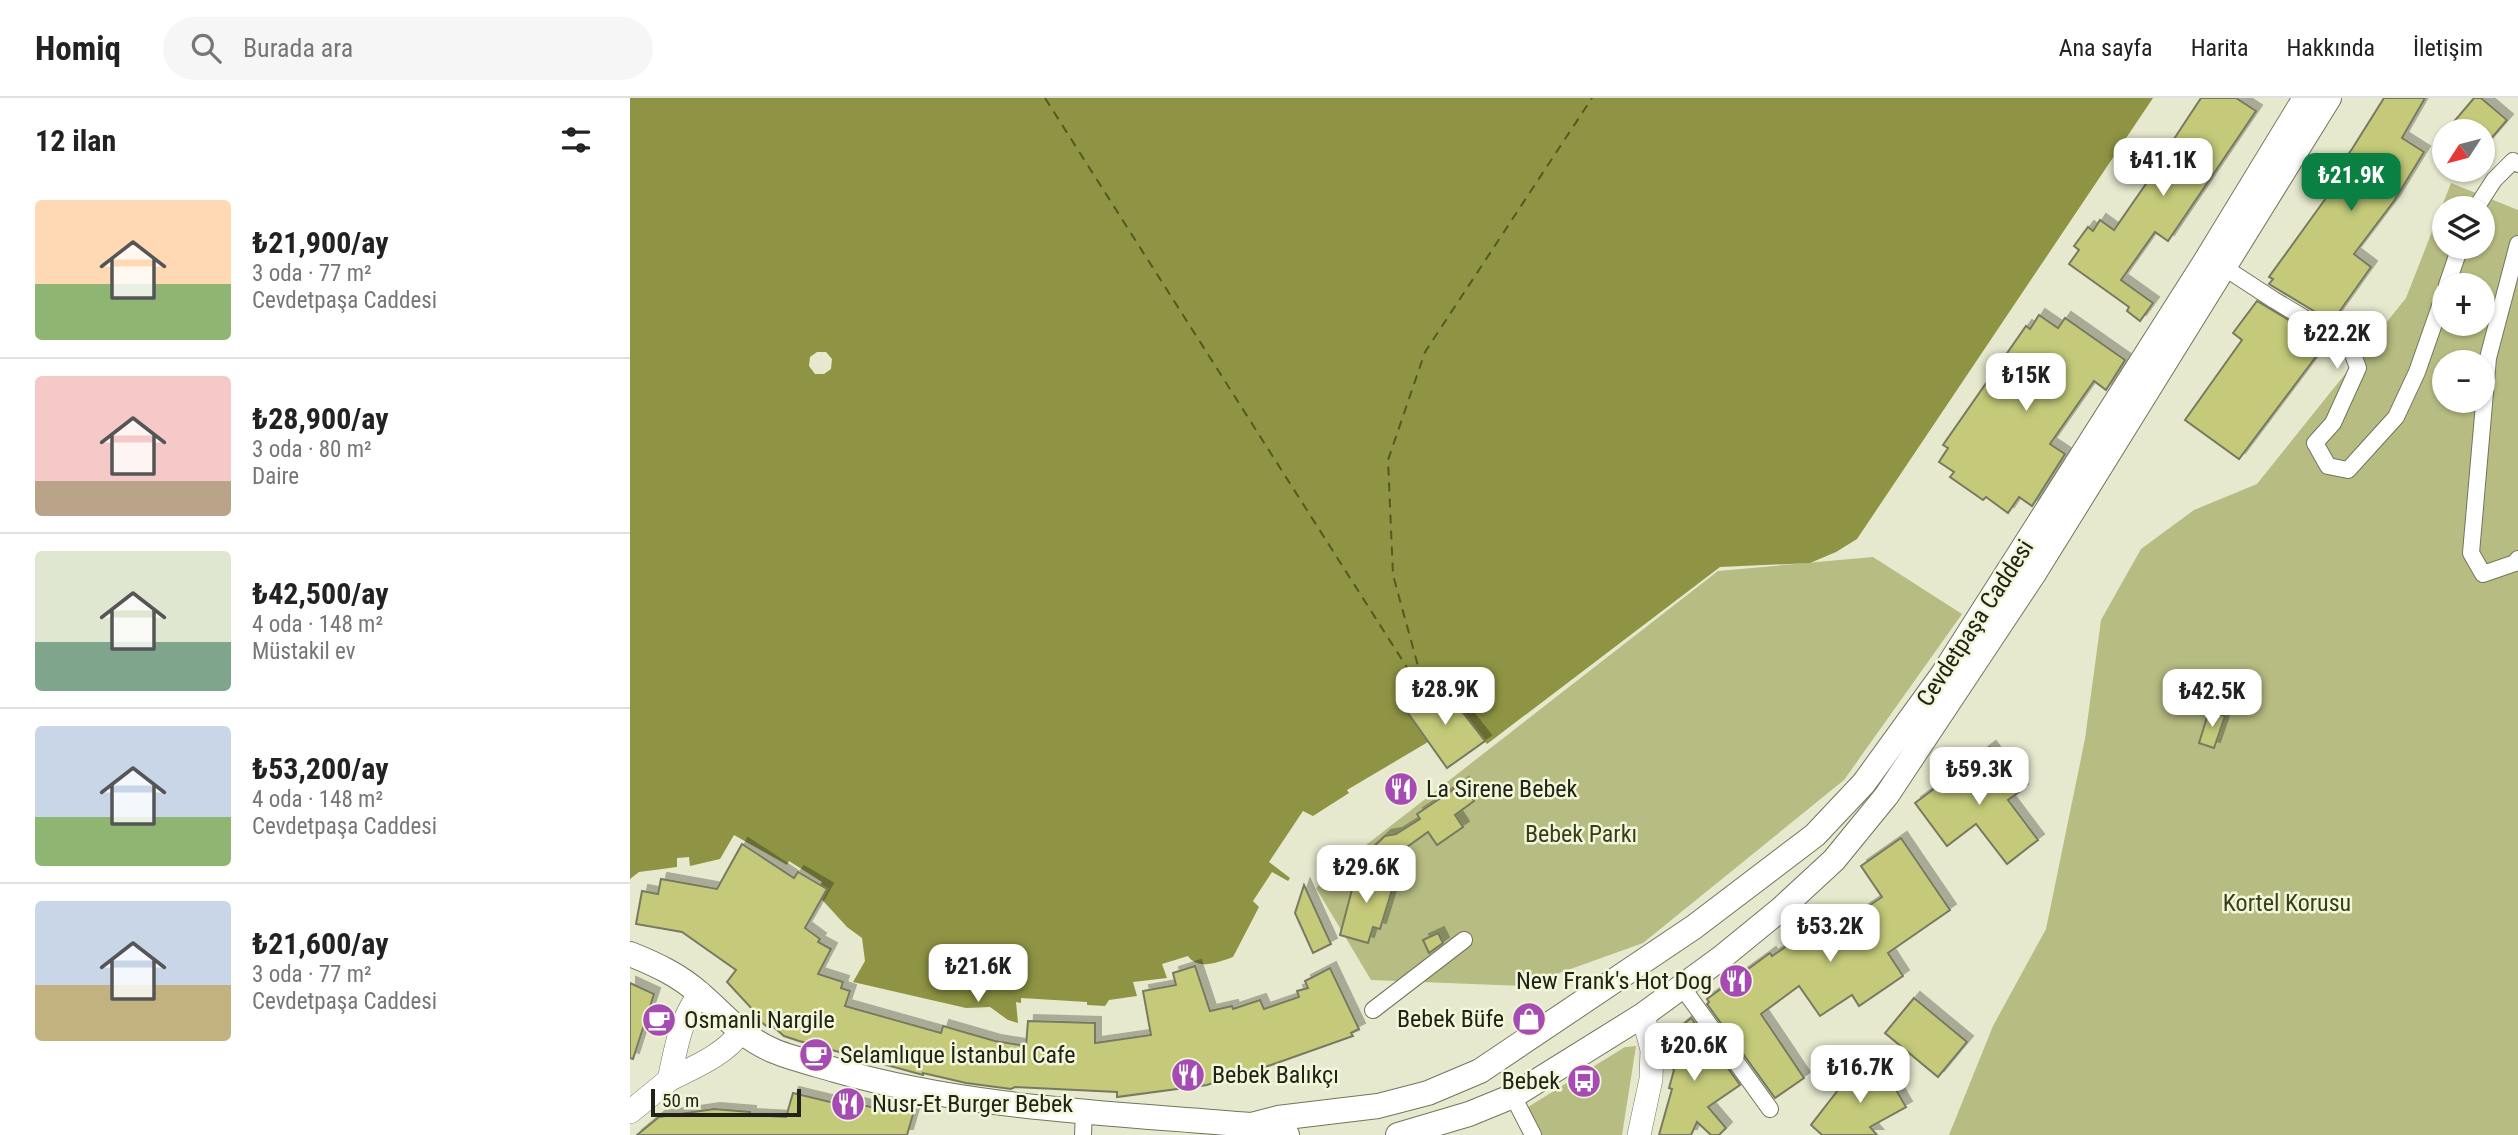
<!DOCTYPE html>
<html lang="tr">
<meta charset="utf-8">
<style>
:root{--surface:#fff;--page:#f6f6f6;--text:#222;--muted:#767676;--line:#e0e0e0;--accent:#0b8043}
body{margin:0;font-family:"Roboto Condensed",sans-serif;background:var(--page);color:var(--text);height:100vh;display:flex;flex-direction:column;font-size:26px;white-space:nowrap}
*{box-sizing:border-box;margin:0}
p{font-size:23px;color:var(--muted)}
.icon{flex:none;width:38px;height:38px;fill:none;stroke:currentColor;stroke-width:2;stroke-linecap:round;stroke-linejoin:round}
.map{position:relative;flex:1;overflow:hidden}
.side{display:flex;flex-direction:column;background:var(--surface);width:630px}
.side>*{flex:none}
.needle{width:46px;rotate:234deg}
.buttons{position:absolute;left:1802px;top:21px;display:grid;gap:14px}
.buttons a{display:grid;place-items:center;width:63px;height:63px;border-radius:50%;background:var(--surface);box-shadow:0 2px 5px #0004;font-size:35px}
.scale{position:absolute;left:21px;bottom:18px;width:150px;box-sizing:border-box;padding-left:7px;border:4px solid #222318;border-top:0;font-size:19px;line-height:24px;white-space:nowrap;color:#222318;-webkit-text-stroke:5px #f3f7da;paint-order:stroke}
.price{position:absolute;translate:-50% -60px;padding:0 16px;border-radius:14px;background:#fff;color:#222;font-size:23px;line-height:46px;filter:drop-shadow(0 2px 4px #0008)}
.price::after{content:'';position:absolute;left:50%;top:42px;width:21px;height:16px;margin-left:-10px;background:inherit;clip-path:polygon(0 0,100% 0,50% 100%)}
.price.current{background:var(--accent);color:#fff}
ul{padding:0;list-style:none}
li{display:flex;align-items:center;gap:21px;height:175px;padding:0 35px}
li+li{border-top:2px solid var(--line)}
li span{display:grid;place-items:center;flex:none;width:196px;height:140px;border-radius:7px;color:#555}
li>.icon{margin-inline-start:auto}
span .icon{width:84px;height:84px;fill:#fffc;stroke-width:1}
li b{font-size:30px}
h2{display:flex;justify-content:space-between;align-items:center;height:84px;padding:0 35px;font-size:30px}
header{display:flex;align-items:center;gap:42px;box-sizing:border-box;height:98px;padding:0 35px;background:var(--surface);border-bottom:2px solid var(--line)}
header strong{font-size:33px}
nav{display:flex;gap:38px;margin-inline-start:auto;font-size:24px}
.search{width:490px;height:63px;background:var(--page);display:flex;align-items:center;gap:18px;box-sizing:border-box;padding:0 24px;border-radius:38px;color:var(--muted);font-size:26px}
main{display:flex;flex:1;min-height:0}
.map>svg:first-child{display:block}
</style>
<header>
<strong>Homiq</strong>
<div class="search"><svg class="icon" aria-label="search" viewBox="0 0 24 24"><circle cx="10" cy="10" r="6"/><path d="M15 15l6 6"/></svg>Burada ara</div>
<nav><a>Ana sayfa</a><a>Harita</a><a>Hakkında</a><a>İletişim</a></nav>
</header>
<main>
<section class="side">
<h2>12 ilan<svg class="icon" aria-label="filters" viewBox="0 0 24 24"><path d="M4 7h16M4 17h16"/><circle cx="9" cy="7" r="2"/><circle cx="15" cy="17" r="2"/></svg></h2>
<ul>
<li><span style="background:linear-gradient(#ffd9b3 60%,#8fb573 0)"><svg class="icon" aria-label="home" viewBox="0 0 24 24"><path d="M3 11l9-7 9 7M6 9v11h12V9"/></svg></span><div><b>₺21,900/ay</b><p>3 oda · 77 m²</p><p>Cevdetpaşa Caddesi</p></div></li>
<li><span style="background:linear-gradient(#f6c9c9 75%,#b9a48a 0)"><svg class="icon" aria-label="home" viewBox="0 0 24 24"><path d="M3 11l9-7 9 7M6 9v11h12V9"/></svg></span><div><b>₺28,900/ay</b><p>3 oda · 80 m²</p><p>Daire</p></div></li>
<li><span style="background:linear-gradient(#dfe7d0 65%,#7fa58c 0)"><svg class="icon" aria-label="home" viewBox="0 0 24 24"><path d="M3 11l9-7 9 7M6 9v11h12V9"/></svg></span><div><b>₺42,500/ay</b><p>4 oda · 148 m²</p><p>Müstakil ev</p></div></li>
<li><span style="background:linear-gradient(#c9d6e8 65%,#8fb573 0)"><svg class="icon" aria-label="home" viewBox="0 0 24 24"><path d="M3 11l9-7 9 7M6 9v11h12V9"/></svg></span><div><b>₺53,200/ay</b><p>4 oda · 148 m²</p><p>Cevdetpaşa Caddesi</p></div></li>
<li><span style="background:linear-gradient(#c9d6e8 60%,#c2b280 0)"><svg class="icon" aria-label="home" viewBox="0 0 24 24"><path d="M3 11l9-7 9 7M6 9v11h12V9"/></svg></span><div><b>₺21,600/ay</b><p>3 oda · 77 m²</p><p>Cevdetpaşa Caddesi</p></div></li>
</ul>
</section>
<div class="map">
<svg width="1888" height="1037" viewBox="0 0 1888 1037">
<defs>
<filter id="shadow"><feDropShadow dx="6" dy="-6" stdDeviation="0" flood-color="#0004"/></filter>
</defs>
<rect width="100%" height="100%" fill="#e6e9cd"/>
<g fill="#b7bc82" fill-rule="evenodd">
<path d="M1821 85 1888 112V1037H1319L1363 928 1416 831 1455 641 1471 522 1511 451 1564 412 1627 386 1776 200ZM1815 110H1853V149H1815ZM1815 187H1853V226H1815ZM1815 264H1853V303H1815Z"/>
<path d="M1243 459 1332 516 1214 682 1013 845 893 888 741 882 686 790 722 758 1088 473Z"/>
<path d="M1006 948 992 1037H912L898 1009 995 949Z"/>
</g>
<path fill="#8f9444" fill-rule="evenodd" d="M0 0H1523L1227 441 1206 454 1180 465 1090 469 857 646 815 592 797 601 774 609 798 644 717 692 719 695 683 718 673 713 639 764 660 780 658 783 642 774 623 803 629 809 603 859C588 864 569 873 558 858L532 866 537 880 503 884 507 898 479 902 475 908 457 907V904L391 900V905L386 904 388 925 378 922 360 909 336 910 223 884 235 863 232 840 217 829 185 794 192 784 159 763 157 767 104 737 90 761 60 768 59 759 47 760V769L9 774 0 781ZM187 254H196L202 261 201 271 194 276H185L179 268 180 259Z"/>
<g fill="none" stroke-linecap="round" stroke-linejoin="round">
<g stroke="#56591f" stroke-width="2" stroke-dasharray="9 7" stroke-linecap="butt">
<path d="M415 0 797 601"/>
<path d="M796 597 763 477 758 362 795 254 962 0"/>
</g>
</g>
<g fill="#c4ca79" stroke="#787a61" stroke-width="2" filter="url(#shadow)">
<path d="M1571 0H1606L1626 13 1538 143 1525 134 1491 182 1523 205 1510 223 1497 213 1499 209 1439 166 1449 152 1444 148 1458 129 1463 133 1470 122 1484 132 1538 54 1536 53Z"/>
<path d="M1754 0H1795L1772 40 1794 54 1764 103 1724 156 1741 169 1702 224 1639 186 1643 181 1639 179 1696 100 1690 95 1722 51Z"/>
<path d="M1844 0H1851L1877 22 1853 50V33H1816Z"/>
<path d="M1627 203 1690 241 1685 248 1691 252 1609 361 1555 322 1612 242 1603 235Z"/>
<path d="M1409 217 1428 230 1435 220 1495 262 1476 292 1464 283 1420 346 1435 356 1402 408 1389 399 1378 415 1356 399 1353 402 1320 379 1324 374 1309 364 1318 350 1313 347 1396 228 1400 231Z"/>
<path d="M815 592 855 643 817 670 773 608 797 601Z"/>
<path d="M1579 613 1595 618 1584 650 1569 645Z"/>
<path d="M1360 649 1392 692 1378 702 1408 742 1377 766 1346 726 1317 748 1285 705Z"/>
<path d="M833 685 844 703 825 717 833 729 807 747 798 734 770 754 776 763 754 777 739 753 755 738 766 736 790 721 787 716Z"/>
<path d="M1271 740 1320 812 1258 855 1273 878 1229 908 1222 897 1190 918 1169 888 1131 916 1174 980 1145 1000 1077 906 1079 904 1077 901 1140 855 1142 858 1164 843 1179 848 1252 799 1231 768Z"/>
<path d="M112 746 164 780 168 774 197 791 175 830 190 841 188 844 201 851 188 876 213 884 211 890 220 893 215 908 311 935 313 928 365 943 396 948 398 923 465 925V945L521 937 513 893 546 887 543 875 565 868 580 913 602 908 603 911 630 902 634 911 669 899 667 893 678 890 675 883 700 870 729 931 721 935 723 938 624 973 627 980 598 986 597 980 577 987 487 999V994L385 989 381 991 336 985 293 975V977L169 943 154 938 139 925 136 928 122 916 124 913 97 884 106 872 52 834 6 826 12 793 28 796 31 781 87 791Z"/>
<path d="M715 768 765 782 750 831 743 829 738 845 710 837 724 784 727 786Z"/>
<path d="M674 787 701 846 683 855 665 815Z"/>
<path d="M808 835 813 845 799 855 793 842Z"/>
<path d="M0 885 24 896 3 961 0 960Z"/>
<path d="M1284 900 1337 944 1308 979 1255 935Z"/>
<path d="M1061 920 1110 987 1078 1009 1096 1030 1089 1037H1081L1067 1024 1061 1037H1029L1042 991 1039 990 1044 972 1036 963 1034 943Z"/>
<path d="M1251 966 1276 1009 1240 1029 1247 1037H1192L1181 1027 1212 987Z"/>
<path d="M163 995 217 1008 218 1004 255 1012 256 1007 284 1013 277 1037H7L29 1019 84 1011 120 1014V1017L156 1019Z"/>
</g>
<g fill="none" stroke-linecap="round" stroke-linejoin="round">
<g stroke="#72755c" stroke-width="18">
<g id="street">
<path d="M1846 110 1864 82 1883 63 1888 66"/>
<path d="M1888 146 1858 260 1841 455 1853 476 1885 465 1888 461"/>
<path d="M1595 170 1644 202 1696 233 1721 251 1728 270 1703 325 1685 345 1698 368 1718 372 1766 319 1787 274 1815 194"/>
<path d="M1817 187 1830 149"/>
<path d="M1052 889 1140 1011"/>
<path d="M743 912 834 842"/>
<path d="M883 998 903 1037"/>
<path d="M453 1037 454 1013"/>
</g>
</g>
<g stroke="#72755c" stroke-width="24">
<g id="secondary">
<path d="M70 895C49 925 47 946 39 982 64 969 93 958 110 935"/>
<path d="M0 1014 39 982"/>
<path d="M1009 1037 1021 981 1022 952 1013 917"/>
</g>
</g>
<g stroke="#72755c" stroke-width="26">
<g id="primary">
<path d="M0 856C25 866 49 877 69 895 95 917 111 939 144 953 164 961 185 966 205 972 341 1011 481 1015 621 1027L657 1037"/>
<path d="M621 1027 648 1020 748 1008 798 995 850 973 1064 829 1185 737 1234 685 1313 576 1575 164 1675 0"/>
<path d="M768 1037 839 1016 883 998 1013 917 1091 860 1151 811 1204 762 1257 697 1405 474 1699 0"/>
</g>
</g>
<use href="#street" stroke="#fff" stroke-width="16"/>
<use href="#secondary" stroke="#fff" stroke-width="23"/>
<use href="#primary" stroke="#fff" stroke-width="24"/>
</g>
<defs>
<g id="restaurant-disc" transform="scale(1.75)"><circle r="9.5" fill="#a64ab4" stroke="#f3f7da"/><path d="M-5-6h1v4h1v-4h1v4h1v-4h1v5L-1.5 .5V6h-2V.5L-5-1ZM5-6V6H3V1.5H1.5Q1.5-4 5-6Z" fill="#fff"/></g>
<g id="shop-disc" transform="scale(1.75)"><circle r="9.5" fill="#a64ab4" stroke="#f3f7da"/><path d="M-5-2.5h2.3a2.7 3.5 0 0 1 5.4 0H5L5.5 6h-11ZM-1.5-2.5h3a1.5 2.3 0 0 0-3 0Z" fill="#fff"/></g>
<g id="cafe-disc" transform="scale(1.75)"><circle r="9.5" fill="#a64ab4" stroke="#f3f7da"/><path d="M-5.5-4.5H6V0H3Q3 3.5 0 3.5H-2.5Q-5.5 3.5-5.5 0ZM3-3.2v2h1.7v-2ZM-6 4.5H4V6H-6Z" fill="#fff"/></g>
<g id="bus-disc" transform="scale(1.75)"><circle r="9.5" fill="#a64ab4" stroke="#f3f7da"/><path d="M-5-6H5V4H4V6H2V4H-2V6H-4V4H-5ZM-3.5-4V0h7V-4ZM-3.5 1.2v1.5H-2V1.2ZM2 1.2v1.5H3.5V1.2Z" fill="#fff"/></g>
</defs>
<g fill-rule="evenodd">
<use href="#restaurant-disc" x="771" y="691"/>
<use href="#restaurant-disc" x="1106" y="883"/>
<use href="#shop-disc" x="899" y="921"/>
<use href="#cafe-disc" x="29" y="922"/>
<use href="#cafe-disc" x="186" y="957"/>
<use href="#restaurant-disc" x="558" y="977"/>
<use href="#bus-disc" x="954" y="983"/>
<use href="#restaurant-disc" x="218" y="1006"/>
</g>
<g text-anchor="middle" stroke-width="5" stroke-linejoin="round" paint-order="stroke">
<g font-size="24" fill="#222318" stroke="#f3f7da">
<text transform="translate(1345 525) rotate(-57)" y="8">Cevdetpaşa Caddesi</text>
</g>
<g font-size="24" fill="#222318" stroke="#f3f7da" text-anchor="start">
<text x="796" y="699">La Sirene Bebek</text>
<text x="1082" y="891" text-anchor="end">New Frank's Hot Dog</text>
<text x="874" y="929" text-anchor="end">Bebek Büfe</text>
<text x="54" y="930">Osmanli Nargile</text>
<text x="210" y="965">Selamlıque İstanbul Cafe</text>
<text x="582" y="985">Bebek Balıkçı</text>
<text x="930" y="991" text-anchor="end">Bebek</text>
<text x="242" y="1014">Nusr-Et Burger Bebek</text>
</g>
<g font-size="24" fill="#3a3d1a" stroke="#f3f7da">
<text x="951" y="744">Bebek Parkı</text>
<text x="1657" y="813">Kortel Korusu</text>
</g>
</g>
</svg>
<div class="buttons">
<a><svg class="needle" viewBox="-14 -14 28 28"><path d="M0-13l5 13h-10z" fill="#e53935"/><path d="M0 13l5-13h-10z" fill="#767676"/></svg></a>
<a><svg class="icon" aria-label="layers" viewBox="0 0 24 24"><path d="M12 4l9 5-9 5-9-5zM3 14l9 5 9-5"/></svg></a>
<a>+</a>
<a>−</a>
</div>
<div class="scale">50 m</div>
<b class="price" style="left:1533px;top:100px">₺41.1K</b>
<b class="price current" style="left:1721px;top:115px">₺21.9K</b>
<b class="price" style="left:1707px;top:273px">₺22.2K</b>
<b class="price" style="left:1396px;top:315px">₺15K</b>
<b class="price" style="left:815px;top:629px">₺28.9K</b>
<b class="price" style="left:1582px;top:631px">₺42.5K</b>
<b class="price" style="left:1349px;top:709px">₺59.3K</b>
<b class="price" style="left:736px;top:807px">₺29.6K</b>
<b class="price" style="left:1200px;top:866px">₺53.2K</b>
<b class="price" style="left:348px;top:906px">₺21.6K</b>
<b class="price" style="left:1064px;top:985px">₺20.6K</b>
<b class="price" style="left:1230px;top:1007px">₺16.7K</b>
</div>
</main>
